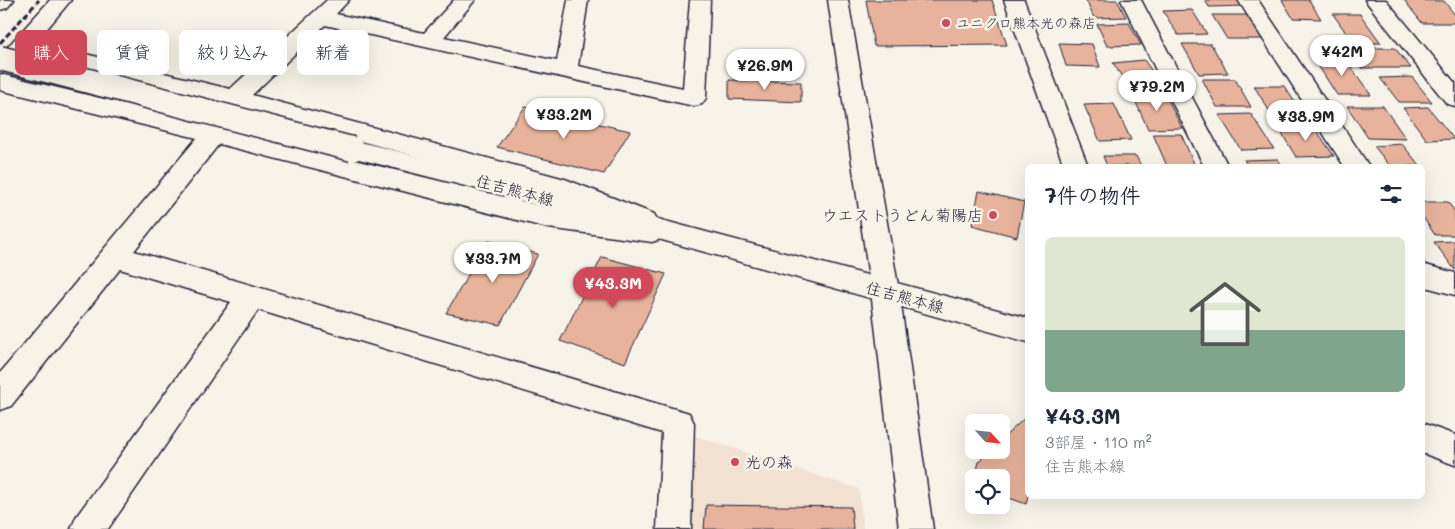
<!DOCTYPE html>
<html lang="ja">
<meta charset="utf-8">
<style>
:root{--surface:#fff;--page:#f2f2f3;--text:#1f2937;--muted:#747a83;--line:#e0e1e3;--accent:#d1495b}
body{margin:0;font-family:Mali,"Klee One",sans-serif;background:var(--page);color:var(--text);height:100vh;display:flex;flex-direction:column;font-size:19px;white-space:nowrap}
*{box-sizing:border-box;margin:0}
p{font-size:16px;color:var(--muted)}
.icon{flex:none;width:28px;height:28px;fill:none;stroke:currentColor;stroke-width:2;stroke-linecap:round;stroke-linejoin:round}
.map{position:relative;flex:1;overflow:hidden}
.drawer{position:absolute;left:1025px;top:164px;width:400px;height:335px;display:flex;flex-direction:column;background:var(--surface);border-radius:8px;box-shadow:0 5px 20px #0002}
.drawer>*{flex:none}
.guide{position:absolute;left:15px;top:30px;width:475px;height:45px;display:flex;gap:10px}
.needle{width:32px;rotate:117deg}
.controls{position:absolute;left:965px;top:414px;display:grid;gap:10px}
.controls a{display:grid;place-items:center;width:45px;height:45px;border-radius:8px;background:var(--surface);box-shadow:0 5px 20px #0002;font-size:25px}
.price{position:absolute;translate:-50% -42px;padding:0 11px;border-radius:18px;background:#fff;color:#222;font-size:16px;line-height:32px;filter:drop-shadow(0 1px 2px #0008)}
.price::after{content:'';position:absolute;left:50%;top:30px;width:15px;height:11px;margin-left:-8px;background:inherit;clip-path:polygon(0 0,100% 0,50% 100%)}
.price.active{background:var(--accent);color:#fff}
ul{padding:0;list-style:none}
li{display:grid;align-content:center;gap:10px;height:265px;padding:0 20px}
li+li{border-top:1px solid var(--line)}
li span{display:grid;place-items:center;height:155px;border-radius:8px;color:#555}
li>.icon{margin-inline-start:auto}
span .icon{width:90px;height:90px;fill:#fffc;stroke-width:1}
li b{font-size:21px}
h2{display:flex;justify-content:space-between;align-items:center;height:60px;padding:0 20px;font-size:21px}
.tag{padding:0 18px;border-radius:8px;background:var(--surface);box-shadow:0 5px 20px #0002;font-size:18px;line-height:45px}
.tag.active{background:var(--accent);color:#fff}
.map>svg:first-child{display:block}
</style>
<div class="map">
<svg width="1455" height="529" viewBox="0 0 1455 529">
<rect width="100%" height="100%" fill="#f7f3e8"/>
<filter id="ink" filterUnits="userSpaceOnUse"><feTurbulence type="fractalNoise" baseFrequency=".02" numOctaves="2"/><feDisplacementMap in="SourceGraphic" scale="10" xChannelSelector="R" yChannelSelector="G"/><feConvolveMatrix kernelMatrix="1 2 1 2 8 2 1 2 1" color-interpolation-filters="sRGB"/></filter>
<g filter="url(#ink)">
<path fill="#f2e0d1" d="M695 436 859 489 863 529H692Z"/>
<g fill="#e8b39c" stroke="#22223b">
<path d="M866 0H992L1007 45 874 46Z"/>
<path d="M1086 0H1117L1126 17 1094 18Z"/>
<path d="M1205 0H1241L1245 6 1209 7Z"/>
<path d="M1282 0H1309L1321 19 1293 18Z"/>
<path d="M1404 0 1444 1 1455 15V23H1422Z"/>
<path d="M1192 10 1207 34 1178 35 1163 11Z"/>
<path d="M1333 14H1360L1381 43H1353Z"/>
<path d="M1212 15H1248L1264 39H1227Z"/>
<path d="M1129 23 1141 45 1107 46 1097 24Z"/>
<path d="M1059 43 1092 44 1100 67 1066 66Z"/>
<path d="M1182 44H1211L1228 73 1199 74Z"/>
<path d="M1347 48H1395L1411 68H1362Z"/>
<path d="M1314 59 1346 60 1371 95H1337Z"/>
<path d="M1144 60 1162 85 1130 89 1113 63Z"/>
<path d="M1412 77 1432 102H1399L1380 78Z"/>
<path d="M1202 79H1235L1251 107H1217Z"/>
<path d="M729 80 801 82V102L729 99Z"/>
<path d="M1254 86H1284L1305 117H1273Z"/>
<path d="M1133 96H1166L1182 128 1148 129Z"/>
<path d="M1114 104 1131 140 1100 141 1084 105Z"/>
<path d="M1347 106H1383L1406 139 1368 138Z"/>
<path d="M525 107 630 131 604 174 497 147Z"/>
<path d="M1428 107 1454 139 1427 140 1403 108Z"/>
<path d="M1251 114 1274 149 1241 150 1219 115Z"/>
<path d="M1278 127H1314L1334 156 1296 157Z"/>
<path d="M1153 134H1181L1195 166H1167Z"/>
<path d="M1402 144 1420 166H1390L1374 146Z"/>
<path d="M1103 156H1136L1141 166H1107Z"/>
<path d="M1278 159 1282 166H1248L1244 160Z"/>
<path d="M979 191 1024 202 1017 237 972 225Z"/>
<path d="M1422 202H1448L1455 212V235H1435L1422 216Z"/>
<path d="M488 241 538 254 500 325 446 313Z"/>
<path d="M1455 241V270L1434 242Z"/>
<path d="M602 257 666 274 625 363 560 341Z"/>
<path d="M1028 415V495L1026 504 1001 495V478H975L979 462 991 450H1001V440Z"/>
<path d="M706 505 851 507 853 529H704Z"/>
</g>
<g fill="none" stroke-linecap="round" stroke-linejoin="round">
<g stroke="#22223b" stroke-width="3">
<g id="minor">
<path d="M50 0H71L36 42 230 89 327 0H349L336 14 424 33 454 0H475L444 37 557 61 568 0H588L578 66 683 88 690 0H710L706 98 702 104 694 106 325 25 252 95 565 179 654 214 658 221 657 223 661 225 665 232 661 239 652 242 548 228 219 144 134 251 689 413 694 423 691 529H657L662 433 258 310 108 529H71L76 517 231 302 120 269 11 406 0 410V373L197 138 0 90V74L208 124 221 102 27 53C19 62 15 65 3 62L0 57 3 52ZM241 108 557 195 606 216 548 208 229 129Z"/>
<path d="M1004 0H1024L1088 166H1064Z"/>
<path d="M1121 0H1141L1228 166H1204Z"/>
<path d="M1238 0H1258L1369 166H1344Z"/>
<path d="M1365 0H1386L1455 83V106L1447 104Z"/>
<path d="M1422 264 1455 273V295L1422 286Z"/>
</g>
</g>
<g stroke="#22223b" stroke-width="3">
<path id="tertiary" d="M828 0H848L899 291 933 529H899L871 291Z"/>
</g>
<g stroke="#22223b" stroke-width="3">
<g id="secondary">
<path d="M0 0H14L7 8 0 10Z"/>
<path d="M352 140 493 175 1028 318V342L493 193 343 155 340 149 343 143Z"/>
<path d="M1422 423 1455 435V465L1422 453Z"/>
</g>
</g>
<use href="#minor" fill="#f7f3e8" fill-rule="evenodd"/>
<use href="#tertiary" fill="#f7f3e8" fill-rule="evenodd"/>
<use href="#secondary" fill="#f7f3e8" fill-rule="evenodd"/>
<path stroke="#22223b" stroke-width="3" stroke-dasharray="6 3" stroke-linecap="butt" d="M0 43 39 0"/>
<g stroke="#22223b" stroke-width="27" stroke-linecap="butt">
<path id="secondary-bridge" d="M0 58 352 149"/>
</g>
<use href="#secondary-bridge" stroke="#f7f3e8" stroke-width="24"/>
</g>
</g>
<g fill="#d1495b" stroke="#f7f3e8" stroke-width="2">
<circle cx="946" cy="23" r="5"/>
<circle cx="993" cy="215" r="5"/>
<circle cx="735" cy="462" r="5"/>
</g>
<g text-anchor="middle" stroke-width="5" stroke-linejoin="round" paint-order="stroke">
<g font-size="14" fill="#22223b" stroke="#f7f3e8" text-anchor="start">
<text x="956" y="28">ユニクロ熊本光の森店</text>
</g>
<g font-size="16" fill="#22223b" stroke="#f7f3e8">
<text transform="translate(515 190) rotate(15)" y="6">住吉熊本線</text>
<text transform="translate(905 297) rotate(15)" y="6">住吉熊本線</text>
</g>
<g font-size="16" fill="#22223b" stroke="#f7f3e8" text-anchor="end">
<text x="983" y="221">ウエストうどん菊陽店</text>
<text x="745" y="468" text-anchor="start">光の森</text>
</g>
</g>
</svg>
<div class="controls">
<a><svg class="needle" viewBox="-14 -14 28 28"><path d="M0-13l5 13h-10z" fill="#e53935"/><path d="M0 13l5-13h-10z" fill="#747a83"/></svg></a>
<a><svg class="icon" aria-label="locate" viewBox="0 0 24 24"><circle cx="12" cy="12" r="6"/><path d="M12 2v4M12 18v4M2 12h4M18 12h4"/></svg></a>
</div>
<b class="price" style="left:1342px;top:77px">¥42M</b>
<b class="price" style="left:765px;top:91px">¥26.9M</b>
<b class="price" style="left:1157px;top:112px">¥79.2M</b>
<b class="price" style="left:564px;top:140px">¥33.2M</b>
<b class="price" style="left:1306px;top:142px">¥38.9M</b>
<b class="price" style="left:493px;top:284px">¥33.7M</b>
<b class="price active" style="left:613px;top:309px">¥43.3M</b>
<div class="guide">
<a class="tag active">購入</a>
<a class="tag">賃貸</a>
<a class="tag">絞り込み</a>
<a class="tag">新着</a>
</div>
<section class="drawer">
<h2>7件の物件<svg class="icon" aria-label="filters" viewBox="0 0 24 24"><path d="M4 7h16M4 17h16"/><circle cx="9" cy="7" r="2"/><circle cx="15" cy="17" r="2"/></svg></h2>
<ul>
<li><span style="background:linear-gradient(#dfe7d0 60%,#7fa58c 0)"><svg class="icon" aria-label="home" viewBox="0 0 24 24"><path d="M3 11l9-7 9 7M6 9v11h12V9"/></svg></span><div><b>¥43.3M</b><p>3部屋 · 110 m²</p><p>住吉熊本線</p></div></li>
</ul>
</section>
</div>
